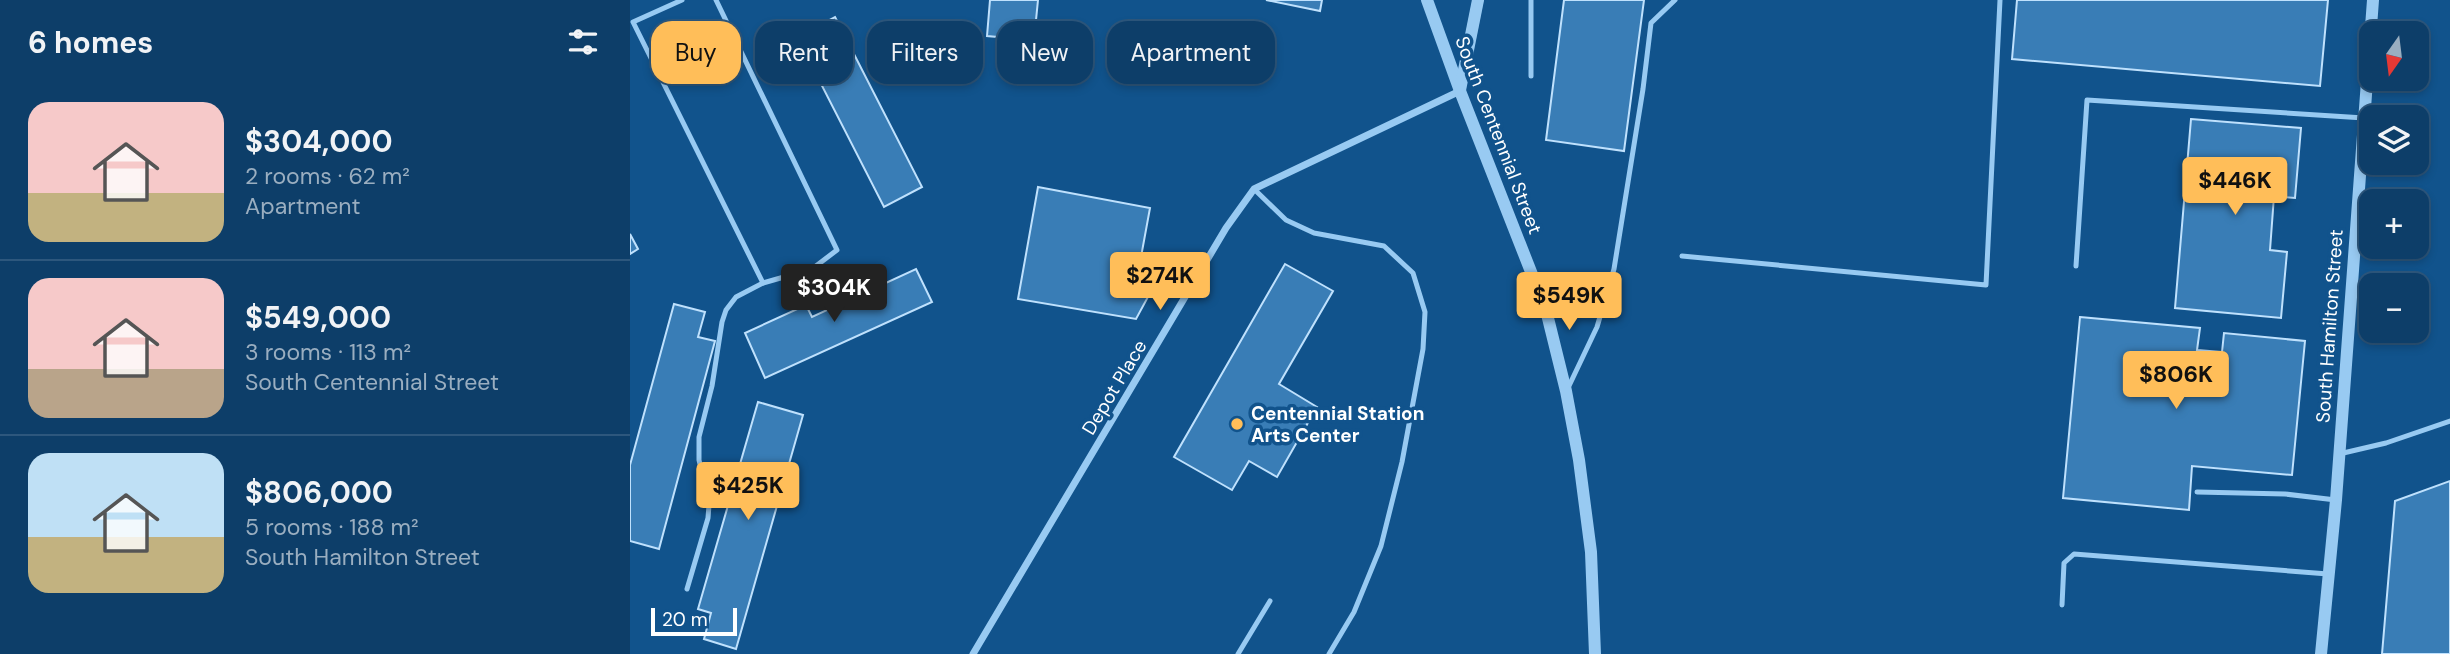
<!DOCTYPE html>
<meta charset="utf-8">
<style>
:root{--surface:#0d3e69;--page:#1b4971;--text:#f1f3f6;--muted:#9aaec0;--line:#2d577d;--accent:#ffbe59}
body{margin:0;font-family:"DM Sans",sans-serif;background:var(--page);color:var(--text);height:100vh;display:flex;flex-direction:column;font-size:26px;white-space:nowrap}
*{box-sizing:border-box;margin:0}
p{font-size:23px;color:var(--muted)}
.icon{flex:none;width:38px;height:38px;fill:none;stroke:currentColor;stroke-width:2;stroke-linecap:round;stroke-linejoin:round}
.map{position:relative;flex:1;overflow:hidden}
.drawer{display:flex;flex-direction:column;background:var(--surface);width:630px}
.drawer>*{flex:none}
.top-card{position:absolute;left:21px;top:21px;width:665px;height:63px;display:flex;gap:14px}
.needle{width:46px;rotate:194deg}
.buttons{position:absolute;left:1729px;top:21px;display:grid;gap:14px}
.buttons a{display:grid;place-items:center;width:70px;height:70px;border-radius:14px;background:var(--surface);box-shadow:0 4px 10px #0003,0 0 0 2px var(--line);font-size:35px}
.scale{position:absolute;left:21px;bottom:18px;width:86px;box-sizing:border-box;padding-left:7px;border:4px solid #fff;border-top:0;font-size:19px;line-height:24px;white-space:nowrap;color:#fff;-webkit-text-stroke:5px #11538c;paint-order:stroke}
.price{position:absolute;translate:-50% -60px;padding:0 16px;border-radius:7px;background:var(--accent);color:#111;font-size:23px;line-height:46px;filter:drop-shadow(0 2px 4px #0008)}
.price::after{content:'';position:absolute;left:50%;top:42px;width:21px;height:16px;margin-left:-10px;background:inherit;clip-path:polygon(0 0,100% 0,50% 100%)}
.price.current{background:#222;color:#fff}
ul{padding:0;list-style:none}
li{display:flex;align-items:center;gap:21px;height:175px;padding:0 28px}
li+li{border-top:2px solid var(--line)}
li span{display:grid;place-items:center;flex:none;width:196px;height:140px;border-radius:21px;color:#555}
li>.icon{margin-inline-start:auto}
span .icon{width:84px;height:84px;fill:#fffc;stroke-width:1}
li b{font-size:30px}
h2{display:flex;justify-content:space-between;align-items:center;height:84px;padding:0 28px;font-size:30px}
.tag{padding:0 24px;border-radius:21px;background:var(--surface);box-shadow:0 4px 10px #0003,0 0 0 2px var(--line);font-size:24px;line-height:63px}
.tag.current{background:var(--accent);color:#111}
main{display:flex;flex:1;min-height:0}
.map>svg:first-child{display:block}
</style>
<main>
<section class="drawer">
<h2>6 homes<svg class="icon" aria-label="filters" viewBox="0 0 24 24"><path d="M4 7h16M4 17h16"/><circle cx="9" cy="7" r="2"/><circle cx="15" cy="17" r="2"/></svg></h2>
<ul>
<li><span style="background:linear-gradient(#f6c9c9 65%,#c2b280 0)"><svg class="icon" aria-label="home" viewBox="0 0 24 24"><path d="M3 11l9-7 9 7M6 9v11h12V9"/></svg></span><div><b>$304,000</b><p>2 rooms · 62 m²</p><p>Apartment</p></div></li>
<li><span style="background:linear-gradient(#f6c9c9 65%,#b9a48a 0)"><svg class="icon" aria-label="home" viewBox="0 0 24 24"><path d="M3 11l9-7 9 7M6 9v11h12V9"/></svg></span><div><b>$549,000</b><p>3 rooms · 113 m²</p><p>South Centennial Street</p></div></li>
<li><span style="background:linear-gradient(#bfe0f5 60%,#c2b280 0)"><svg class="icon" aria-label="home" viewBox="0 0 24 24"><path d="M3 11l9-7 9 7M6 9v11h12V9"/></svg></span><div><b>$806,000</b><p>5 rooms · 188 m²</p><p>South Hamilton Street</p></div></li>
</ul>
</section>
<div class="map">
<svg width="1820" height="654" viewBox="0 0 1820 654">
<rect width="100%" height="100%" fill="#11538c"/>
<g fill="#397db6" stroke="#bfe1fd" stroke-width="2">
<path d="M360 0H408L404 40 357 36Z"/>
<path d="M636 0H692L690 11Z"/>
<path d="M934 0H1014L994 151 916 140Z"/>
<path d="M1387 0H1698L1690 86 1382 59Z"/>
<path d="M205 17 292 187 254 207 167 37Z"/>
<path d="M1561 119 1671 128 1665 198 1644 196 1640 250 1657 252 1651 318 1545 308Z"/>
<path d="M408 187 520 208 511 257 538 260 506 319 388 299Z"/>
<path d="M0 234 8 249 0 254Z"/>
<path d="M655 264 703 291 649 384 687 407 647 477 619 461 602 490 544 457Z"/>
<path d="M286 269 302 302 135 378 115 333 176 305 182 317Z"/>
<path d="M44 304 75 312 68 337 85 341 29 549 0 541V465Z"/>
<path d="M1450 317 1570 328 1567 350 1592 352 1594 333 1675 341 1662 475 1562 466 1559 510 1433 498Z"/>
<path d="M128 402 173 415 106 649 74 639 81 613 68 609Z"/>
<path d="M1820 481V654H1752L1765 501Z"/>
</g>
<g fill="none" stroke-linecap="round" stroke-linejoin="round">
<g stroke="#98caf2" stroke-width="5">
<path d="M52 0 3 22 133 283 182 269 207 250 86 0"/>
<path d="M901 76V0"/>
<path d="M624 189 656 220 684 233 754 246 783 273 795 312 793 349 772 462 751 546 724 612 699 654"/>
<path d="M1052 256 1356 285 1370 0"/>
<path d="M1446 266 1457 100 1734 118"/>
<path d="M938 388 967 327 984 269 1013 89 1021 23 1045 0"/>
<path d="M1709 454 1756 443 1820 421"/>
<path d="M1567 492 1655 494 1706 500"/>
<path d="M57 589 78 518 79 505 69 460V437L82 386 92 322 96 310 106 297 133 283"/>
<path d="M1432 605 1434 563 1444 554 1698 574"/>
<path d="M608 654 640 601"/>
</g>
<path stroke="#98caf2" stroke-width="7" d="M343 654 596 228 624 189 830 91"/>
<g stroke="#98caf2" stroke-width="12">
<path d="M797 0 830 91 916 310 936 391 949 460 961 552 965 654"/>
<path d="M830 90 848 0"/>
<path d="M1691 654 1706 500 1743 0"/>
</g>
</g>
<circle fill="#ffbe59" stroke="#11538c" stroke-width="2.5" cx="607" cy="424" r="7"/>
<g text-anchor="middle" stroke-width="7" stroke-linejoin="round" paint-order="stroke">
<g font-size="19" fill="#fff" stroke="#11538c">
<text transform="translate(869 135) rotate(69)" y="7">South Centennial Street</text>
<text transform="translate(1699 326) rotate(-86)" y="7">South Hamilton Street</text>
<text transform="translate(484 387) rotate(-59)" y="7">Depot Place</text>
</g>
<g font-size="19" font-weight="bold" fill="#fff" stroke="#11538c" text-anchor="start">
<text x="621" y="420">Centennial Station<tspan x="621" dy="22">Arts Center</tspan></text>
</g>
</g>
</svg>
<div class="buttons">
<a><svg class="needle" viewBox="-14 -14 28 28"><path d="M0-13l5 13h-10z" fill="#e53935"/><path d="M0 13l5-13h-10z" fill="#9aaec0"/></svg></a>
<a><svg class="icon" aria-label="layers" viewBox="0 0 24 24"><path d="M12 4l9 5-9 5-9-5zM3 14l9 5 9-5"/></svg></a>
<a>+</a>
<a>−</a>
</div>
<div class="scale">20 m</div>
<b class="price" style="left:1605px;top:217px">$446K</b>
<b class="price" style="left:530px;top:312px">$274K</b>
<b class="price current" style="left:204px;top:324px">$304K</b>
<b class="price" style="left:939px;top:332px">$549K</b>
<b class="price" style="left:1546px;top:411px">$806K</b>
<b class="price" style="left:118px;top:522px">$425K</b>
<div class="top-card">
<a class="tag current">Buy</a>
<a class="tag">Rent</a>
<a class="tag">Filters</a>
<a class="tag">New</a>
<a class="tag">Apartment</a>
</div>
</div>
</main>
